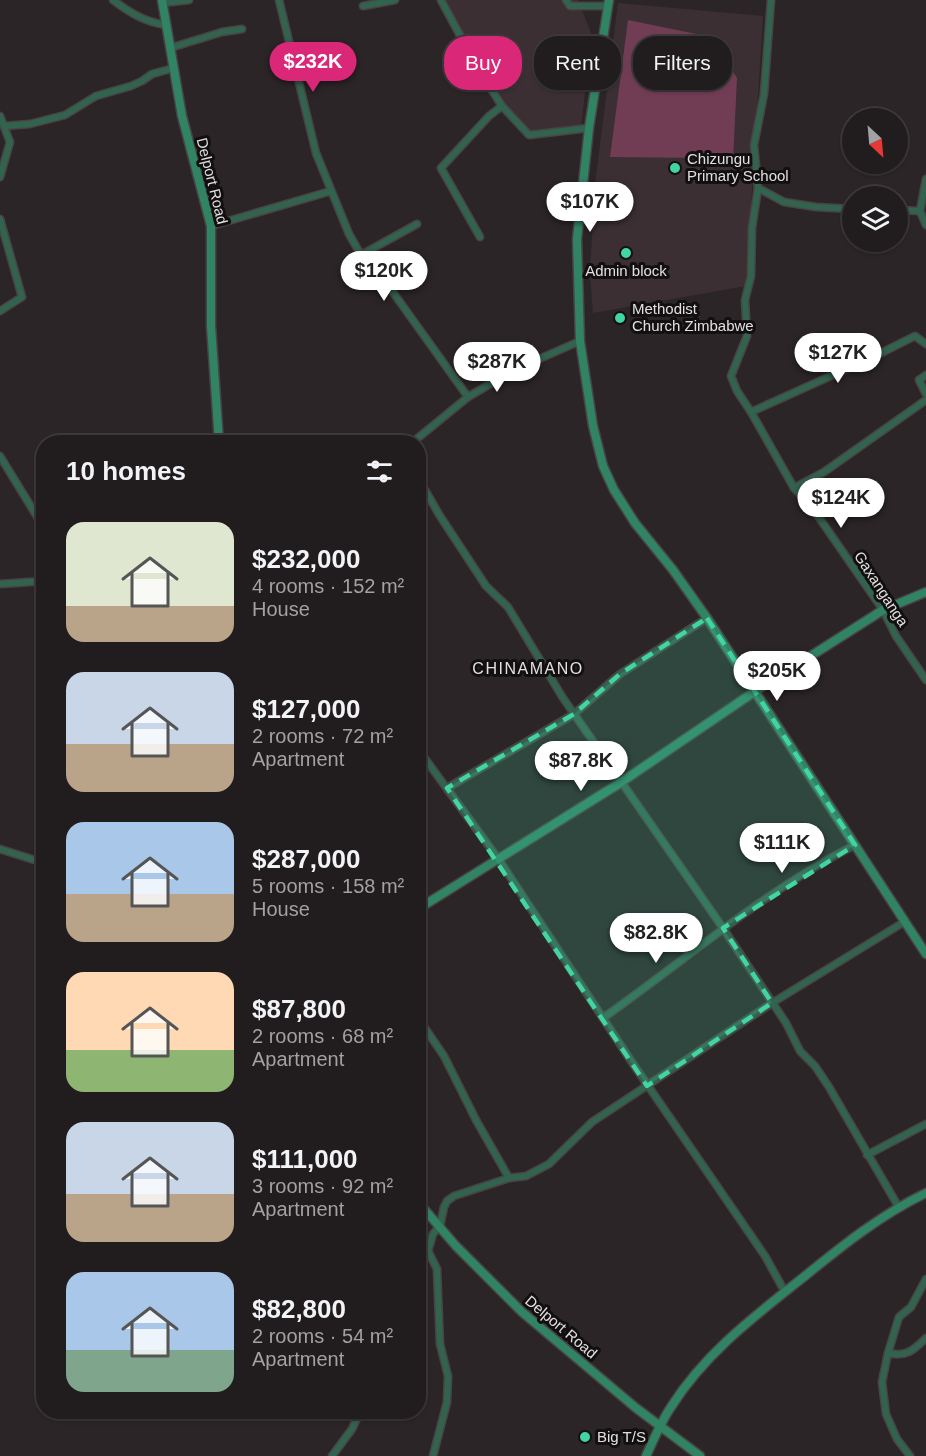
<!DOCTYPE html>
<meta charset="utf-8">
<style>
:root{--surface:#211c1e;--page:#292527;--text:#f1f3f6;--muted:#a2a1a4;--line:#3e3a3c;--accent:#db2777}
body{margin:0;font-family:Arial,sans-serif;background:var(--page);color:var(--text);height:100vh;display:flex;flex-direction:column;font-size:22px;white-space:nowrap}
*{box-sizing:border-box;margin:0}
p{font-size:20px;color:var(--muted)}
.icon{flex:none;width:33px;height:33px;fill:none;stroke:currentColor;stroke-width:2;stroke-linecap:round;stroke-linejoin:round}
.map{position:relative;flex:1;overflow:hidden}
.panel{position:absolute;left:36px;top:435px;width:390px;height:984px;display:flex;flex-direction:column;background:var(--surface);border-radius:24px;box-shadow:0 2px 4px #0004,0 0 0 2px var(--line)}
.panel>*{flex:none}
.guide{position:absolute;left:444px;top:36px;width:392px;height:54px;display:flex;gap:12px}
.needle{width:39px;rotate:154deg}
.controls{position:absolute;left:842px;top:108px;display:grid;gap:12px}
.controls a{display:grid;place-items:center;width:66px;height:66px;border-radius:50%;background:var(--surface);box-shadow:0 2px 4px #0004,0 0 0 2px var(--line);font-size:30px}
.price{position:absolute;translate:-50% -51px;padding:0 14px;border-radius:21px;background:#fff;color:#222;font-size:20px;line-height:39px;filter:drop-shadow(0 2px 3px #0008)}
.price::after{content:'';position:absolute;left:50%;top:36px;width:18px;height:14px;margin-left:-9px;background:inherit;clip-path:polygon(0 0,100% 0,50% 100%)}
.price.current{background:var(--accent);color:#fff}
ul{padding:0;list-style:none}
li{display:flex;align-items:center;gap:18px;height:150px;padding:0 30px}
li span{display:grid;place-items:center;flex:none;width:168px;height:120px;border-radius:18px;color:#555}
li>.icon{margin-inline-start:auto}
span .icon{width:72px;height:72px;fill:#fffc;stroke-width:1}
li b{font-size:26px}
h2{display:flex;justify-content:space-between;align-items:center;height:72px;padding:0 30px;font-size:26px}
.tag{padding:0 21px;border-radius:24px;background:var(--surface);box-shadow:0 2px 4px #0004,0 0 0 2px var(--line);font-size:21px;line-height:54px}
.tag.current{background:var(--accent);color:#fff}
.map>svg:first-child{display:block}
</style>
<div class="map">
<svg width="926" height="1456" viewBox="0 0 926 1456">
<rect width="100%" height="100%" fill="#2c2528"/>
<g fill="#3b2f34">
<path d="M446 0H578L591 33 581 129 529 137 519 126 457 22Z"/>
<path d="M618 3 763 16 746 286 593 313 590 273 595 184Z"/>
</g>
<path fill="#713d54" d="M628 20 711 37 737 78 733 161 699 158 610 157Z"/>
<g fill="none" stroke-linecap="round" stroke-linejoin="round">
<g stroke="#494345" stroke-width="9">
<g id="street">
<path d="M113 0C130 13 145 22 166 25"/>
<path d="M279 0 316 153 349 234 361 255 382 277 468 397"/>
<path d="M441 0 475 63 502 106 529 135 589 128"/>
<path d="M566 0 570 6H607"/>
<path d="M771 0 764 94 754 145 758 188 784 202 816 207 852 209"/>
<path d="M162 3 189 0"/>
<path d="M363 6 395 0"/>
<path d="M170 48 222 32 242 29"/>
<path d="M0 116 10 142 0 177"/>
<path d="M4 126 30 124 65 115 96 96 131 86 142 81 152 74 174 68"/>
<path d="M926 179 920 211 926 225"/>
<path d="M758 188 752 228 751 276 745 300 747 336 731 376 737 391 751 412 794 488 811 506 883 610 896 636 926 680"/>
<path d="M897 210 920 211"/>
<path d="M0 219 22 297 0 311"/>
<path d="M211 226 331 191"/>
<path d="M480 237 441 168 489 116 502 106"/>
<path d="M361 255 417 224"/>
<path d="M926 375 919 380 926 394"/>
<path d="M751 412 875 356 915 336 926 344"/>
<path d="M413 442 468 397 514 370 580 341"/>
<path d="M0 456 44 528"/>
<path d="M418 478 440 516 486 586 508 607 563 698 723 928 786 1023 800 1051 815 1066 829 1087 898 1206"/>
<path d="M794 488 824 472 926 400"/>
<path d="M0 584 44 581"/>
<path d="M418 749 499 860 631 1061 765 1256 785 1292"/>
<path d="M447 788 574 714 620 674 707 618"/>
<path d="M0 849 44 863"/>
<path d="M418 1018 444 1056 476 1120 509 1178"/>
<path d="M603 1018C687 959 764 891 855 845"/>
<path d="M867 1155 926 1124"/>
<path d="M428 1251 437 1269 440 1344 448 1376 447 1402 433 1456"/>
<path d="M418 1268 428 1251 433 1234 440 1226 444 1207 447 1201 454 1196 509 1178 526 1176 549 1164 592 1122 772 1003 904 922"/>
<path d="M888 1353C906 1357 913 1351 926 1338"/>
<path d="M332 1456 352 1429 360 1412"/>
<path d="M910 1456 897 1439 886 1414 882 1382 888 1353 899 1317 911 1307 926 1279"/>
</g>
</g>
<g stroke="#494345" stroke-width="11">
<g id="secondary">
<path d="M162 0 182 116 211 226V326L219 442"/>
<path d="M609 0 589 128 577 239 580 341 593 426 603 466 614 490 635 523 673 570 707 618 926 954"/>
<path d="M418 909 620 783 754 692 883 610 926 592"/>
<path d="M418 1202 456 1246 522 1312 636 1408 700 1456"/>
<path d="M646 1456C654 1439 661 1422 671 1407 705 1353 756 1315 805 1276 843 1245 882 1214 926 1193"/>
</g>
</g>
<use href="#street" stroke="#32634f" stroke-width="6"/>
<use href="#secondary" stroke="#308464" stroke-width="8"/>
</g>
<path fill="#42d4a1" fill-opacity="0.2" stroke="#42d4a1" stroke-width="4.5" stroke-dasharray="12 8" stroke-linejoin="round" d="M707 618 855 845 723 928 772 1003 647 1086 447 788 574 714 620 674Z"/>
<g fill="#42d4a1" stroke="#120f10" stroke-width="2">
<circle cx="675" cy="168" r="6"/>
<circle cx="626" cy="253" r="6"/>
<circle cx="620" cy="318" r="6"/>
<circle cx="585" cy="1437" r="6"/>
</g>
<g text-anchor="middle" stroke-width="6" stroke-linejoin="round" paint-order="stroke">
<g font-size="15" fill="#e3dfe0" stroke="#120f10" text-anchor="start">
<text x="687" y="164">Chizungu<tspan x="687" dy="17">Primary School</tspan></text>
<text x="626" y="276" text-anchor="middle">Admin block</text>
<text x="632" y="314">Methodist<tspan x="632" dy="17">Church Zimbabwe</tspan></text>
<text x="597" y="1442">Big T/S</text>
</g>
<g font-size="15" fill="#e3dfe0" stroke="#120f10">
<text transform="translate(212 181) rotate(76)" y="5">Delport Road</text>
<text transform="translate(881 589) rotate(57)" y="5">Gaxanganga</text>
<text transform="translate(561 1327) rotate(40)" y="5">Delport Road</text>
</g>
<g font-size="16" letter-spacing="1.5" fill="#e3dfe0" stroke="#120f10">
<text x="528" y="674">CHINAMANO</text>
</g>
</g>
</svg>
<div class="controls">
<a><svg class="needle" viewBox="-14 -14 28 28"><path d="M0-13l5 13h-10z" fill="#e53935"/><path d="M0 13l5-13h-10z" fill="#a2a1a4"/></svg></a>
<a><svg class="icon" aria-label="layers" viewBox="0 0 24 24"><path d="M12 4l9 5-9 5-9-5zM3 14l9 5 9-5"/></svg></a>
</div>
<b class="price current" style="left:313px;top:93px">$232K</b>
<b class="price" style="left:590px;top:233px">$107K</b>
<b class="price" style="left:384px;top:302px">$120K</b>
<b class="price" style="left:838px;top:384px">$127K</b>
<b class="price" style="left:497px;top:393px">$287K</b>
<b class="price" style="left:841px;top:529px">$124K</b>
<b class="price" style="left:777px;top:702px">$205K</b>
<b class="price" style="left:581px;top:792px">$87.8K</b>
<b class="price" style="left:782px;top:874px">$111K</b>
<b class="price" style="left:656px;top:964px">$82.8K</b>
<div class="guide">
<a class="tag current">Buy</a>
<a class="tag">Rent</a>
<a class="tag">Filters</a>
</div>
<section class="panel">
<h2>10 homes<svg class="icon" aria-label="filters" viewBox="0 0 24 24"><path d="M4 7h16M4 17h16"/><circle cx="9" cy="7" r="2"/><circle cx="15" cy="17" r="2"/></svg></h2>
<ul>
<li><span style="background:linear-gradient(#dfe7d0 70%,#b9a48a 0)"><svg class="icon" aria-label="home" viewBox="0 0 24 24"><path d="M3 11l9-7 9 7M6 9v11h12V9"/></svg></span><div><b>$232,000</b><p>4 rooms · 152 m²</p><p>House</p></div></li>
<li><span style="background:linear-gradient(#c9d6e8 60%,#b9a48a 0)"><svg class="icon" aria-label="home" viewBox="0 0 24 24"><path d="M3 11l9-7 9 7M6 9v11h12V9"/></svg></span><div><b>$127,000</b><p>2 rooms · 72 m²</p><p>Apartment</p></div></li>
<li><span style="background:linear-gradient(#a9c7e8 60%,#b9a48a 0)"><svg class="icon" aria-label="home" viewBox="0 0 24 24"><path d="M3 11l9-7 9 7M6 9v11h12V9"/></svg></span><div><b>$287,000</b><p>5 rooms · 158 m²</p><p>House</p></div></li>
<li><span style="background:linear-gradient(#ffd9b3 65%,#8fb573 0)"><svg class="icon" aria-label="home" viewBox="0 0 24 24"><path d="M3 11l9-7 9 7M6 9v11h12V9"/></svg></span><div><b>$87,800</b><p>2 rooms · 68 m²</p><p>Apartment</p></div></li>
<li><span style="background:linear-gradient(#c9d6e8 60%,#b9a48a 0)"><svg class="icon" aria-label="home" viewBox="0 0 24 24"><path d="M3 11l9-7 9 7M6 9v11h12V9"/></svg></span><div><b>$111,000</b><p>3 rooms · 92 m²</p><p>Apartment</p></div></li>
<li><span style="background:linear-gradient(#a9c7e8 65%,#7fa58c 0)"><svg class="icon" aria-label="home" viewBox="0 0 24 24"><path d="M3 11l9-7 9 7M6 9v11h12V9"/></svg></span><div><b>$82,800</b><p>2 rooms · 54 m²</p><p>Apartment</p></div></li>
</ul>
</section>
</div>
